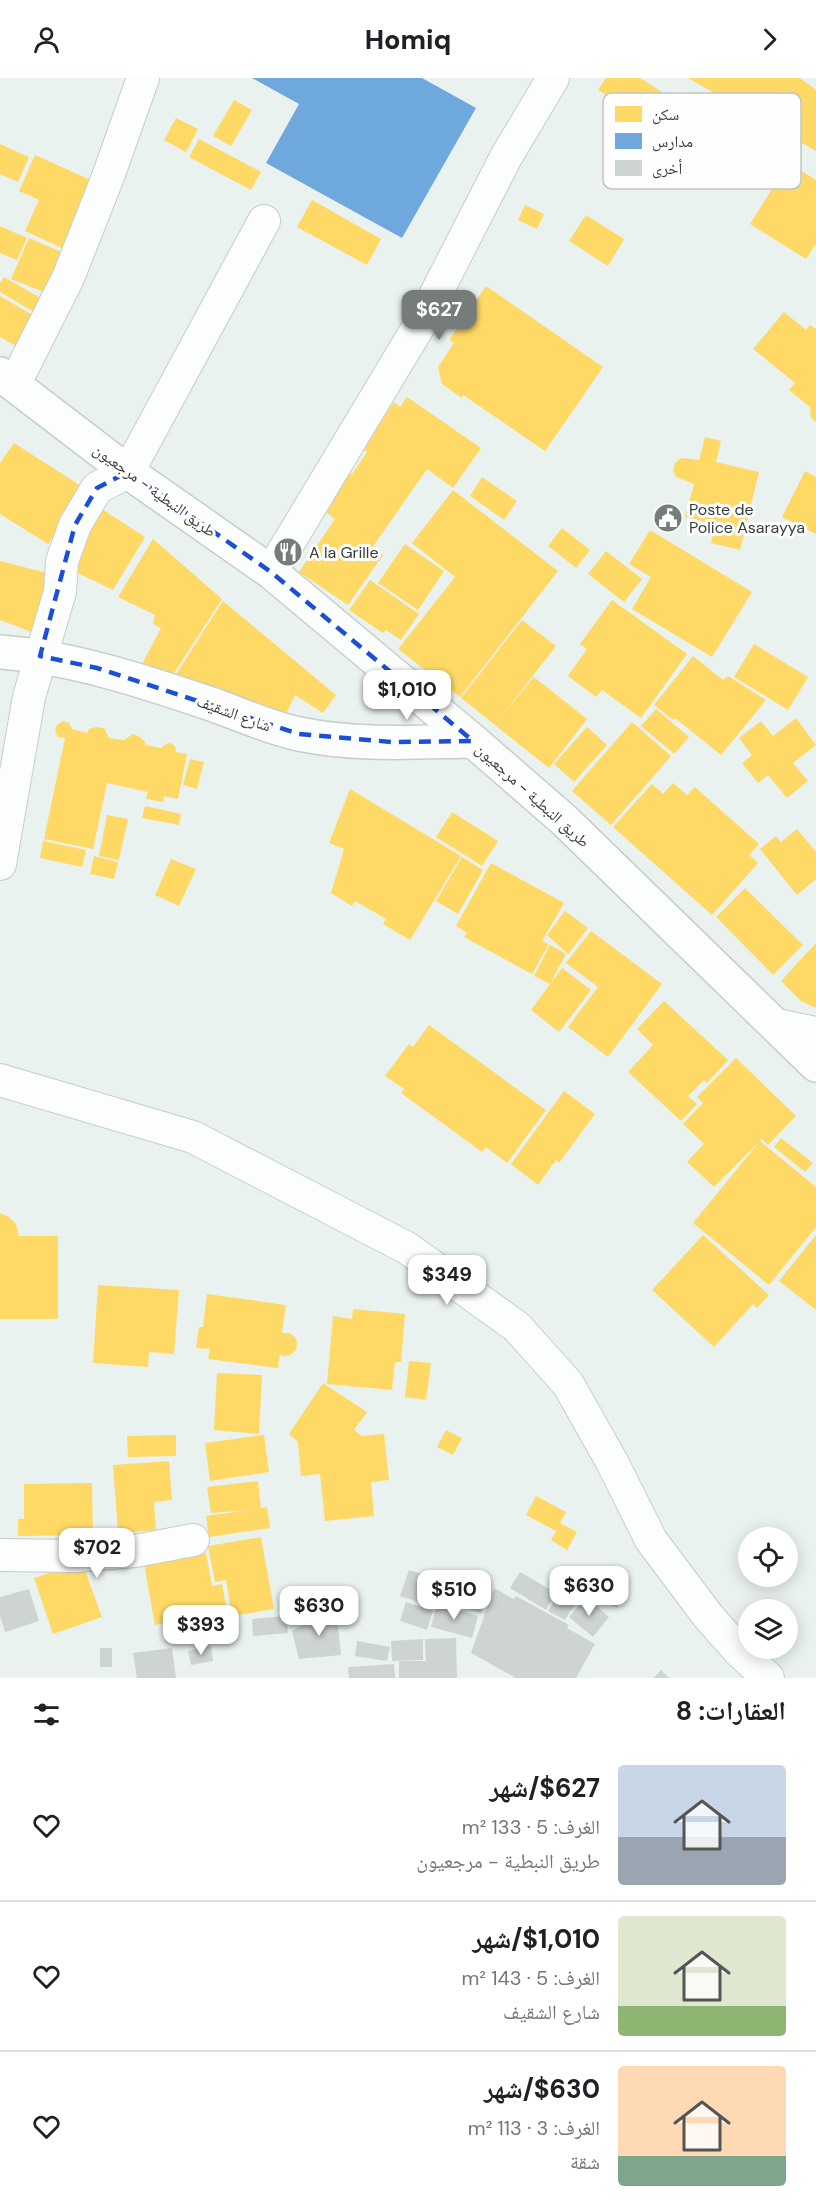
<!DOCTYPE html>
<html lang="ar">
<meta charset="utf-8">
<style>
:root{--surface:#fff;--page:#f2f2f2;--text:#202124;--muted:#757577;--line:#e0e0e0;--accent:#767c79}
body{margin:0;font-family:"DM Sans","Noto Naskh Arabic",sans-serif;background:var(--page);color:var(--text);direction:rtl;height:100vh;display:flex;flex-direction:column;font-size:22px;white-space:nowrap}
*{box-sizing:border-box;margin:0}
p{font-size:20px;color:var(--muted)}
.icon{flex:none;width:33px;height:33px;fill:none;stroke:currentColor;stroke-width:2;stroke-linecap:round;stroke-linejoin:round}
.map{position:relative;height:1600px;overflow:hidden;direction:ltr}
.side{display:flex;flex-direction:column;background:var(--surface);flex:1}
.side>*{flex:none}
.tools{position:absolute;left:738px;top:1449px;display:grid;gap:12px}
.tools a{display:grid;place-items:center;width:60px;height:60px;border-radius:50%;background:var(--surface);box-shadow:0 3px 15px #0003;font-size:30px}
.price{position:absolute;translate:-50% -51px;padding:0 14px;border-radius:12px;background:#fff;color:#222;font-size:20px;line-height:39px;filter:drop-shadow(0 2px 3px #0008)}
.price::after{content:'';position:absolute;left:50%;top:36px;width:18px;height:14px;margin-left:-9px;background:inherit;clip-path:polygon(0 0,100% 0,50% 100%)}
.price.active{background:var(--accent);color:#fff}
ul{padding:0;list-style:none}
li{display:flex;align-items:center;gap:18px;height:150px;padding:0 30px}
li+li{border-top:2px solid var(--line)}
li span{display:grid;place-items:center;flex:none;width:168px;height:120px;border-radius:6px;color:#555}
li>.icon{margin-inline-start:auto}
span .icon{width:72px;height:72px;fill:#fffc;stroke-width:1}
li b{font-size:26px}
h2{display:flex;justify-content:space-between;align-items:center;height:72px;padding:0 30px;font-size:26px}
header{display:flex;justify-content:space-between;align-items:center;height:78px;padding:0 30px;background:var(--surface);font-size:27px;font-weight:800}
.map>svg:first-child{display:block}
</style>
<header><svg class="icon" aria-label="forward" viewBox="0 0 24 24"><path d="M9 5l7 7-7 7"/></svg>Homiq<svg class="icon" aria-label="person" viewBox="0 0 24 24"><circle cx="12" cy="8" r="4"/><path d="M4 21q1-7 8-7t8 7"/></svg></header>
<div class="map">
<svg width="816" height="1600" viewBox="0 0 816 1600">
<rect width="100%" height="100%" fill="#eaf2ef"/>
<g fill="#ffd966">
<path d="M606 0H640L789 95 794 88 816 102V166L806 181 750 146 772 111 708 70 699 83 622 34 625 29 598 12Z"/>
<path d="M688 0H800L816 12V73Z"/>
<path d="M234 22 252 32 231 68 213 58Z"/>
<path d="M176 40 198 51 186 74 164 62Z"/>
<path d="M199 61 261 94 251 112 189 79Z"/>
<path d="M0 66 29 79 18 104 0 96Z"/>
<path d="M35 77 95 104 64 171 25 153 39 122 19 113Z"/>
<path d="M312 122 381 161 367 187 297 149Z"/>
<path d="M525 127 544 136 537 151 518 142Z"/>
<path d="M586 137 624 161 608 188 569 163Z"/>
<path d="M0 148 27 160 17 182 0 175Z"/>
<path d="M29 160 68 177 51 217 11 201Z"/>
<path d="M4 199 46 223 39 237 0 214V205Z"/>
<path d="M486 208 603 289 545 373 463 317 462 320 442 306 438 289 454 265 449 262Z"/>
<path d="M0 218 41 242 23 272 0 259Z"/>
<path d="M784 234 806 252 810 247 816 251V344L811 340 810 329 789 312 795 305 753 271Z"/>
<path d="M407 319 481 370 453 410 427 391 372 470 383 477 348 527 299 494 335 441 326 434 333 424 328 420 347 393 352 396 367 374 362 371 394 324 400 329Z"/>
<path d="M705 359 721 363 716 384 759 394 740 472 711 465 715 446 685 439 694 406 676 399 673 392 675 385 681 380 699 382Z"/>
<path d="M14 365 84 410 48 466 0 436V385Z"/>
<path d="M805 393 816 399V456L782 439Z"/>
<path d="M482 399 517 423 504 442 470 418Z"/>
<path d="M453 412 558 493 460 619 398 571 455 499 412 465Z"/>
<path d="M97 428 145 459 113 512 63 488Z"/>
<path d="M562 450 590 472 576 490 548 468Z"/>
<path d="M650 452 752 514 712 579 632 531 651 499 629 486Z"/>
<path d="M153 461 222 521 169 603 140 590 161 550 153 546 155 537 118 519Z"/>
<path d="M405 466 444 493 418 532 378 505Z"/>
<path d="M606 473 642 501 624 524 588 496Z"/>
<path d="M0 483 55 497 32 554 0 542Z"/>
<path d="M370 502 419 536 401 562 386 552 383 555 349 532Z"/>
<path d="M612 522 687 576 641 640 602 612 596 619 568 598 587 571 580 566Z"/>
<path d="M223 523 336 617 323 635 295 617 285 638 171 604Z"/>
<path d="M522 542 556 568 500 640 534 599 587 641 549 690 461 620Z"/>
<path d="M754 566 808 599 788 632 734 599Z"/>
<path d="M693 578 723 602 728 598 766 622 721 677 675 640 673 642 654 627Z"/>
<path d="M656 631 689 659 674 676 641 648Z"/>
<path d="M796 640 816 667 793 685 808 703 787 720 768 697 758 705 742 685 752 677 739 660 761 643 773 658Z"/>
<path d="M63 643 69 645 72 651 87 655 89 651 96 649 104 650 109 660 124 662 133 656 140 659 145 664V667L162 670 165 666 170 665 175 668 176 674 187 676 178 721 164 718 163 724 146 721 148 714 107 705 93 771 44 761 65 660 58 659 55 653 57 647Z"/>
<path d="M632 644 671 678 611 747 572 713Z"/>
<path d="M587 649 607 667 574 704 554 686Z"/>
<path d="M190 681 204 684 197 711 183 707Z"/>
<path d="M673 705 687 717 695 709 759 766 749 777 758 785 712 837 613 749 652 706 663 716Z"/>
<path d="M350 711 461 778 410 862 383 846 386 841 355 823 352 828 331 815 344 771 329 765Z"/>
<path d="M145 728 181 736 179 747 142 740Z"/>
<path d="M452 734 498 763 482 788 436 759Z"/>
<path d="M107 737 128 741 119 782 99 778Z"/>
<path d="M797 751 816 774V801L797 817 760 771 776 758 781 764Z"/>
<path d="M43 763 86 772 82 789 40 780Z"/>
<path d="M94 778 118 784 114 801 90 796Z"/>
<path d="M462 779 483 792 458 836 436 823Z"/>
<path d="M171 781 196 791 179 828 155 817Z"/>
<path d="M491 785 564 825 542 863 549 866 532 896 464 859 467 855 456 848Z"/>
<path d="M745 810 803 867 773 897 716 839Z"/>
<path d="M565 833 588 850 568 876 547 857Z"/>
<path d="M591 853 662 906 608 979 568 949 598 909 566 885Z"/>
<path d="M816 865V930L801 923 781 903Z"/>
<path d="M550 867 566 876 550 906 534 898Z"/>
<path d="M562 890 591 912 559 954 531 932Z"/>
<path d="M664 923 728 982 707 1005 704 1002 688 1018 697 1026 681 1043 628 994 653 967 637 951Z"/>
<path d="M429 947 546 1032 507 1085 486 1069 482 1074 401 1015 404 1011 385 998 409 966 413 969Z"/>
<path d="M736 980 796 1038 768 1067 762 1061 714 1109 687 1084 704 1066 683 1046 703 1025 697 1019Z"/>
<path d="M564 1013 595 1036 559 1085 556 1082 538 1107 511 1086Z"/>
<path d="M781 1060 813 1085 805 1094 774 1069Z"/>
<path d="M760 1063 816 1109V1149L769 1207 693 1145Z"/>
<path d="M0 1135 9 1139 16 1146 19 1158H58V1241H0Z"/>
<path d="M703 1157 769 1217 757 1230 753 1226 714 1269 652 1212Z"/>
<path d="M816 1157V1232L779 1203Z"/>
<path d="M98 1207 179 1212 174 1276 149 1274 148 1289 93 1285Z"/>
<path d="M207 1216 286 1227 282 1255H289L295 1259 297 1265 296 1272 290 1277 283 1278 280 1276 278 1290 208 1281 210 1271 196 1270 199 1249H203Z"/>
<path d="M353 1231 405 1236 401 1284H395L392 1312 327 1306 333 1238 352 1241Z"/>
<path d="M409 1283 431 1285 426 1322 405 1319Z"/>
<path d="M217 1295 262 1297 259 1356 214 1352Z"/>
<path d="M323 1305 367 1334 354 1352 362 1358 384 1356 389 1402 371 1404 374 1438 325 1443 320 1396 301 1398 298 1364 289 1356Z"/>
<path d="M446 1352 462 1360 453 1377 437 1369Z"/>
<path d="M176 1357V1378L128 1379 127 1358Z"/>
<path d="M264 1357 269 1394 210 1403 205 1365Z"/>
<path d="M169 1383 172 1422 154 1424 156 1452 118 1455 113 1387Z"/>
<path d="M258 1403 261 1430 267 1429 270 1450 209 1459 206 1438 250 1432 211 1435 207 1409Z"/>
<path d="M92 1405 93 1457 18 1458V1441H24V1406Z"/>
<path d="M536 1418 566 1434 560 1445 577 1454 567 1472 551 1462 556 1453 526 1437Z"/>
<path d="M261 1459 274 1531 232 1538 226 1502 215 1504 208 1468Z"/>
<path d="M206 1475 212 1508 222 1506 228 1539 194 1545 193 1540 155 1547 144 1486Z"/>
<path d="M82 1484 102 1539 53 1556 34 1500Z"/>
</g>
<path fill="#6fa8dc" d="M252 0H422L476 30 402 160 266 85 299 26Z"/>
<g fill="#ced4d2">
<path d="M409 1492 487 1516 481 1535 437 1520 434 1529 400 1518Z"/>
<path d="M520 1494 556 1515 546 1532 510 1510Z"/>
<path d="M596 1501 625 1515 617 1530 589 1516Z"/>
<path d="M494 1510 514 1521 516 1518 569 1547 567 1550 595 1566 576 1600H516L471 1575Z"/>
<path d="M29 1511 39 1543 5 1554 0 1538V1519Z"/>
<path d="M558 1516 575 1526 565 1542 548 1533Z"/>
<path d="M586 1519 609 1539 593 1559 569 1539Z"/>
<path d="M406 1524 433 1533 427 1552 400 1543Z"/>
<path d="M437 1526 478 1538 472 1560 431 1549Z"/>
<path d="M336 1528 341 1577 299 1581 292 1553Z"/>
<path d="M287 1538 288 1555 253 1558 252 1541Z"/>
<path d="M456 1560 457 1600H399V1583H426L425 1561Z"/>
<path d="M423 1561V1582L392 1583 391 1563Z"/>
<path d="M357 1563 390 1569 387 1583 355 1578Z"/>
<path d="M211 1568 213 1583 191 1587 188 1573Z"/>
<rect x="100" y="1570" width="12" height="19"/>
<path d="M172 1570 176 1600H137L133 1575Z"/>
<path d="M394 1586 395 1600H349L348 1589Z"/>
<path d="M661 1592 669 1600H654Z"/>
</g>
<g fill="none" stroke-linecap="round" stroke-linejoin="round">
<g stroke="#c7cdcb" stroke-width="34">
<g id="minor">
<path d="M15 305 68 200 109 96 143 0"/>
<path d="M271 494 422 243 506 79 553 0"/>
<path d="M0 786 29 619 60 514 62 483 75 447 97 410 128 394 264 143"/>
<path d="M776 947 816 955"/>
<path d="M0 1002 193 1059 407 1170 517 1249 568 1306 612 1384 651 1462 708 1538 738 1572 768 1600"/>
<path d="M0 1477 74 1478 135 1473 193 1462"/>
</g>
</g>
<g stroke="#c7cdcb" stroke-width="36">
<g id="major">
<path d="M0 296 128 394 271 494 473 663 564 742 816 987"/>
<path d="M0 574C75 580 146 604 217 628 244 638 270 650 299 656 356 668 415 664 473 663"/>
</g>
</g>
<use href="#minor" stroke="#fcfdfd" stroke-width="32"/>
<use href="#major" stroke="#fcfdfd" stroke-width="33"/>
</g>
<path fill="none" stroke="#1d4ed8" stroke-width="4.5" stroke-dasharray="12 8" stroke-linejoin="round" d="M128 394 271 494 473 663 392 664 299 656 97 590 40 578 75 447 97 410Z"/>
<defs>
<g id="civic-disc" transform="scale(1.5)"><circle r="9.5" fill="#767c79" stroke="#fefefe"/><path d="M-.6-6.5H3V-4.5H.6V-3L4-1V1h2V6H-6V1h2V-1L-.6-3ZM-1.2 2.5V6h2.4V2.5Z" fill="#fff"/></g>
<g id="restaurant-disc" transform="scale(1.5)"><circle r="9.5" fill="#767c79" stroke="#fefefe"/><path d="M-5-6h1v4h1v-4h1v4h1v-4h1v5L-1.5 .5V6h-2V.5L-5-1ZM5-6V6H3V1.5H1.5Q1.5-4 5-6Z" fill="#fff"/></g>
</defs>
<g fill-rule="evenodd">
<use href="#civic-disc" x="668" y="440"/>
<use href="#restaurant-disc" x="288" y="474"/>
</g>
<g text-anchor="middle" stroke-width="6" stroke-linejoin="round" paint-order="stroke">
<g font-size="16" fill="#373d3a" stroke="#fefefe">
<text transform="translate(155 412) rotate(36)" y="6">طريق النبطية - مرجعيون</text>
<text transform="translate(234 635) rotate(20)" y="6">شارع الشقيف</text>
<text transform="translate(533 717) rotate(42)" y="6">طريق النبطية - مرجعيون</text>
</g>
<g font-size="16" fill="#373d3a" stroke="#fefefe" text-anchor="start">
<text x="689" y="437">Poste de<tspan x="689" dy="18">Police Asarayya</tspan></text>
<text x="309" y="480">A la Grille</text>
</g>
</g>
<rect x="603" y="15" width="198" height="96" rx="9" fill="#fefefe" stroke="#c2c4c3" stroke-width="1.5"/>
<rect x="615" y="28" width="27" height="16" fill="#ffd966"/>
<rect x="615" y="55" width="27" height="16" fill="#6fa8dc"/>
<rect x="615" y="82" width="27" height="16" fill="#ced4d2"/>
<g font-size="16" fill="#373d3a">
<text x="652" y="42">سكن</text>
<text x="652" y="69">مدارس</text>
<text x="652" y="96">أخرى</text>
</g>
</svg>
<div class="tools">
<a><svg class="icon" aria-label="locate" viewBox="0 0 24 24"><circle cx="12" cy="12" r="6"/><path d="M12 2v4M12 18v4M2 12h4M18 12h4"/></svg></a>
<a><svg class="icon" aria-label="layers" viewBox="0 0 24 24"><path d="M12 4l9 5-9 5-9-5zM3 14l9 5 9-5"/></svg></a>
</div>
<b class="price active" style="left:439px;top:263px">$627</b>
<b class="price" style="left:407px;top:643px">$1,010</b>
<b class="price" style="left:447px;top:1228px">$349</b>
<b class="price" style="left:97px;top:1501px">$702</b>
<b class="price" style="left:589px;top:1539px">$630</b>
<b class="price" style="left:454px;top:1543px">$510</b>
<b class="price" style="left:319px;top:1559px">$630</b>
<b class="price" style="left:201px;top:1578px">$393</b>
</div>
<section class="side">
<h2>العقارات: 8<svg class="icon" aria-label="filters" viewBox="0 0 24 24"><path d="M4 7h16M4 17h16"/><circle cx="9" cy="7" r="2"/><circle cx="15" cy="17" r="2"/></svg></h2>
<ul>
<li><span style="background:linear-gradient(#c9d6e8 60%,#9aa5b1 0)"><svg class="icon" aria-label="home" viewBox="0 0 24 24"><path d="M3 11l9-7 9 7M6 9v11h12V9"/></svg></span><div><b>$627/شهر</b><p>الغرف: 5 · 133 m²</p><p>طريق النبطية - مرجعيون</p></div><svg class="icon" aria-label="heart" viewBox="0 0 24 24"><path d="M12 20l-8-8c-3-5 5-10 8-4 3-6 11-1 8 4z"/></svg></li>
<li><span style="background:linear-gradient(#dfe7d0 75%,#8fb573 0)"><svg class="icon" aria-label="home" viewBox="0 0 24 24"><path d="M3 11l9-7 9 7M6 9v11h12V9"/></svg></span><div><b>$1,010/شهر</b><p>الغرف: 5 · 143 m²</p><p>شارع الشقيف</p></div><svg class="icon" aria-label="heart" viewBox="0 0 24 24"><path d="M12 20l-8-8c-3-5 5-10 8-4 3-6 11-1 8 4z"/></svg></li>
<li><span style="background:linear-gradient(#ffd9b3 75%,#7fa58c 0)"><svg class="icon" aria-label="home" viewBox="0 0 24 24"><path d="M3 11l9-7 9 7M6 9v11h12V9"/></svg></span><div><b>$630/شهر</b><p>الغرف: 3 · 113 m²</p><p>شقة</p></div><svg class="icon" aria-label="heart" viewBox="0 0 24 24"><path d="M12 20l-8-8c-3-5 5-10 8-4 3-6 11-1 8 4z"/></svg></li>
</ul>
</section>
